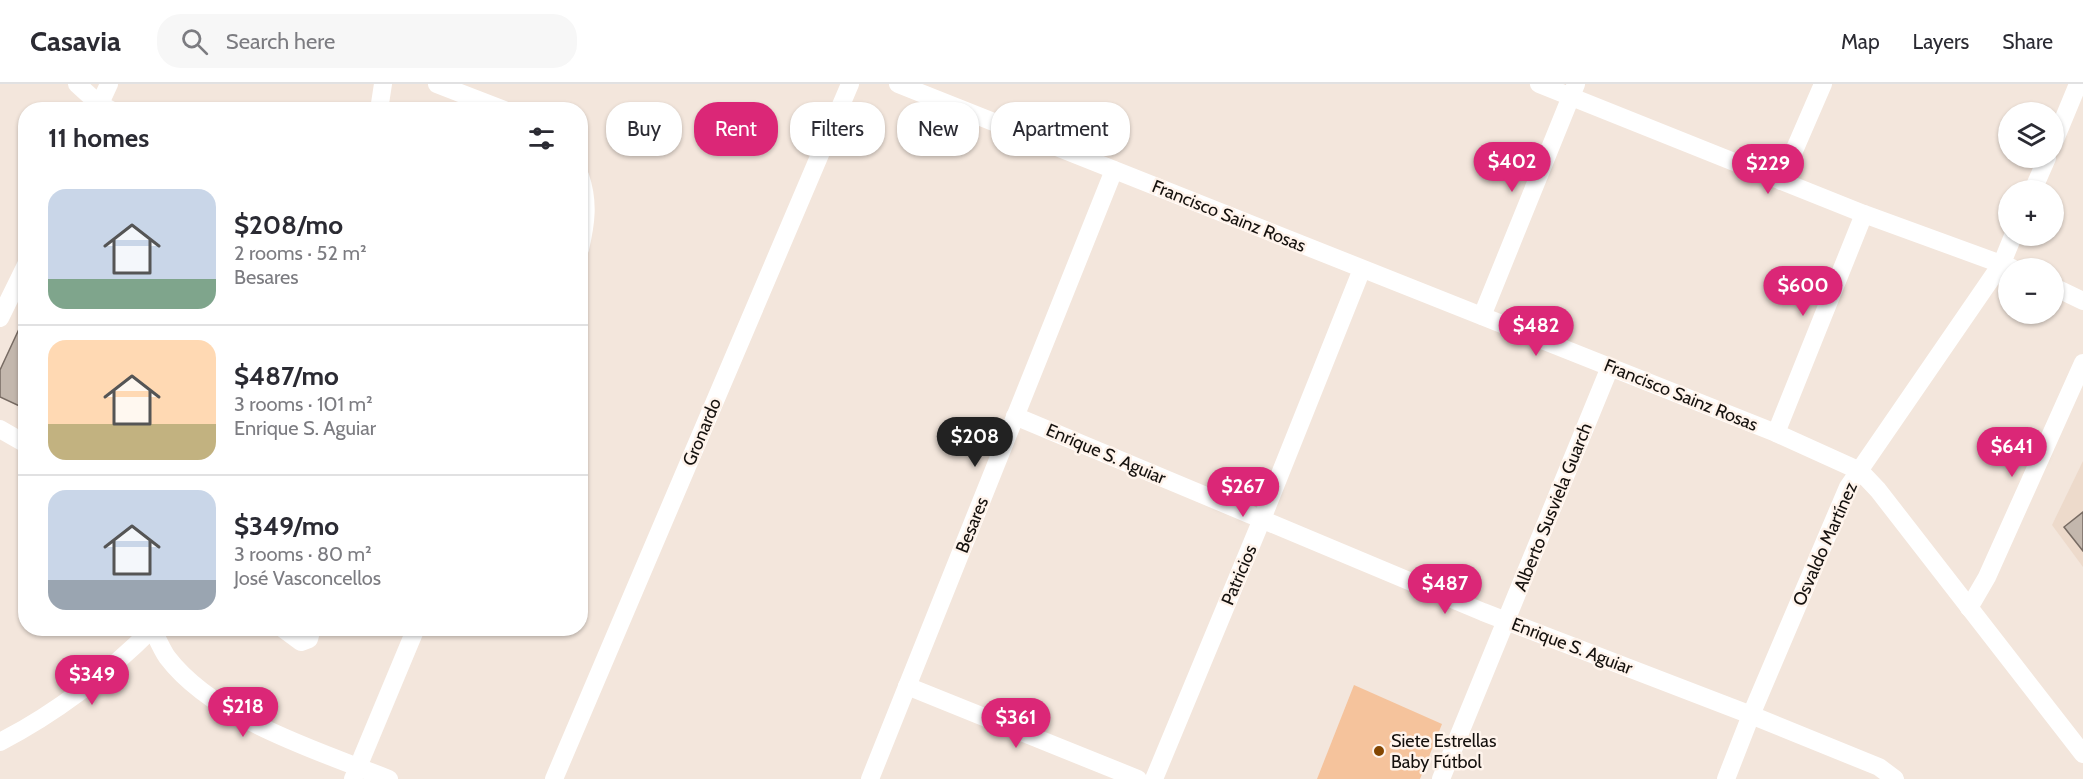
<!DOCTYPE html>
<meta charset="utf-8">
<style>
:root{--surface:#fff;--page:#f7f7f7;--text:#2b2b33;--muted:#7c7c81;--line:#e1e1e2;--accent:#db2777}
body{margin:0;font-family:Cabin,sans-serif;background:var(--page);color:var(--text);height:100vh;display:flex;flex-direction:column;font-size:22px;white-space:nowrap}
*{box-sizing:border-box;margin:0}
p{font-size:20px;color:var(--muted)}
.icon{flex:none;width:33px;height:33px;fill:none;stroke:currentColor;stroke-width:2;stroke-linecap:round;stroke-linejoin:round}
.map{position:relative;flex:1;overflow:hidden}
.panel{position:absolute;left:18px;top:18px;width:570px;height:534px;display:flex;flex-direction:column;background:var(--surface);border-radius:24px;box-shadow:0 2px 4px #0004}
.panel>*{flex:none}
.banner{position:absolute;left:606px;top:18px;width:570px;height:54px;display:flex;gap:12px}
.controls{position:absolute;left:1998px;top:18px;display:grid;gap:12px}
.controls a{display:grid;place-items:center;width:66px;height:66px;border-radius:50%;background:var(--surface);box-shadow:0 2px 4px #0004;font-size:30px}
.price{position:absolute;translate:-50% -51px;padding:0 14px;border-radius:21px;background:var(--accent);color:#fff;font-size:20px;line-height:39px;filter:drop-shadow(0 2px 3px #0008)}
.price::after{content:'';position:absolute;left:50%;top:36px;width:18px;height:14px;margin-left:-9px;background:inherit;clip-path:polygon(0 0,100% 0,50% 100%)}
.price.active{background:#222;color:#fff}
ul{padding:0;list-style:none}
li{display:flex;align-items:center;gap:18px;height:150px;padding:0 30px}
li+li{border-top:2px solid var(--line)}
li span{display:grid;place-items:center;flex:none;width:168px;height:120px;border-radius:18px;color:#555}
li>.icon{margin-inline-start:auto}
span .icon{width:72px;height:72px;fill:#fffc;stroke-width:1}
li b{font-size:26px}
h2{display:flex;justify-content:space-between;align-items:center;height:72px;padding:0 30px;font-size:26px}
.chip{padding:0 21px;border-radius:24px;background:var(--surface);box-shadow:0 2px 4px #0004;font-size:21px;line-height:54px}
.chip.active{background:var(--accent);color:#fff}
header{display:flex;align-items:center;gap:36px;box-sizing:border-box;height:84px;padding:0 30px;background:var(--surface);border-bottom:2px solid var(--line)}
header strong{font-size:28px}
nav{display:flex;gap:33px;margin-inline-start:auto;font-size:21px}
.search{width:420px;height:54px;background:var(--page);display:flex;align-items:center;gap:15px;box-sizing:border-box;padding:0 21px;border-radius:24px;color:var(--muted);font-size:22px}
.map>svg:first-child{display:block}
</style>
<header>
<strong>Casavia</strong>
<div class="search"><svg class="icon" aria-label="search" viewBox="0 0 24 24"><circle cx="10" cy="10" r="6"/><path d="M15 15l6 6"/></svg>Search here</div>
<nav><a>Map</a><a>Layers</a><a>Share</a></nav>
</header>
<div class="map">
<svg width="2083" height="695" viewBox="0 0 2083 695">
<rect width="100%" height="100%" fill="#f3e6dc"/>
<path fill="#eddacb" d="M2083 377V483L2052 441Z"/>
<path fill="#f5c39c" d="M1354 601 1442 640 1420 695H1317Z"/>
<g fill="#c3b7ad" stroke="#776b63" stroke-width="1.5">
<path d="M26 230V325L0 313V286Z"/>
<path d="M2083 428V467L2064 443Z"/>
</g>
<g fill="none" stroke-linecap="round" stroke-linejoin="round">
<g stroke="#fff" stroke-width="18">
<path d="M77 0 99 20 111 26"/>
<path d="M437 0 504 26"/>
<path d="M898 0 1776 349 1860 387 1878 406 2083 670"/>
<path d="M1539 0 1864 130 2012 184"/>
<path d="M97 26 109 0"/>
<path d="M379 26 383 0"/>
<path d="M2054 58 2078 0"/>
<path d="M580 92C589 118 586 139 580 165"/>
<path d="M1781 97 1823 0"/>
<path d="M2033 106 2047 74"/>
<path d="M2054 203 2083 217"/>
<path d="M1482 232 1576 0"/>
<path d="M0 234 26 181"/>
<path d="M1015 332 1483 528 1751 631 1879 683 1895 695"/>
<path d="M0 345 26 360"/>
<path d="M1776 349 1864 130"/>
<path d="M1969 524 1987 493 2083 279"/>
<path d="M152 544C157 554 161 564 167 573 214 635 318 667 389 695"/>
<path d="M282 544 301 558 309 555 312 544"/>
<path d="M907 602 1138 695"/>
<path d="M0 658C58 628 107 590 153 544"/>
<path d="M353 695 416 544"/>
<path d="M554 695 850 0"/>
<path d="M870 695 1114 86"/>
<path d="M1154 695 1262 435 1362 185"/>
<path d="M1441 695 1610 283"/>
<path d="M1726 695 1751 631 1848 403 2002 179 2013 152"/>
</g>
</g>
<circle fill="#834601" stroke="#fff4ec" stroke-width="2" cx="1379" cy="667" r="6"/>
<g text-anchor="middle" stroke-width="5" stroke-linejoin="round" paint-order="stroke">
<g font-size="18" fill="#15110e" stroke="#fff4ec">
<text transform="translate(1229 132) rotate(22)" y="6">Francisco Sainz Rosas</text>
<text transform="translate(1681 311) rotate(22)" y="6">Francisco Sainz Rosas</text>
<text transform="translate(702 348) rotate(-67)" y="6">Gronardo</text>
<text transform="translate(1106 370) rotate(23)" y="6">Enrique S. Aguiar</text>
<text transform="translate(1553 423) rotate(-68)" y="6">Alberto Susviela Guarch</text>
<text transform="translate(972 441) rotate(-68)" y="6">Besares</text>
<text transform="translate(1825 460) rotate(-66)" y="6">Osvaldo Martínez</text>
<text transform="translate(1239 491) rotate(-67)" y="6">Patricios</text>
<text transform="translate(1572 562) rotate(21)" y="6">Enrique S. Aguiar</text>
</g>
<g font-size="18" fill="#15110e" stroke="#fff4ec" text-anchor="start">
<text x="1391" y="663">Siete Estrellas<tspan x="1391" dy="21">Baby Fútbol</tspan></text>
</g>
</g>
</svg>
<div class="controls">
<a><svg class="icon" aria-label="layers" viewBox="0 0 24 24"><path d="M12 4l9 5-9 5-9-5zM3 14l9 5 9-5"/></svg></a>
<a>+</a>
<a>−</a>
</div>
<b class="price" style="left:1512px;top:109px">$402</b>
<b class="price" style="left:1768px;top:111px">$229</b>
<b class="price" style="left:1803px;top:233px">$600</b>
<b class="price" style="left:1536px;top:273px">$482</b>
<b class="price active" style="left:975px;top:384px">$208</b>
<b class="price" style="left:2012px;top:394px">$641</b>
<b class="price" style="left:1243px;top:434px">$267</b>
<b class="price" style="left:1445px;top:531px">$487</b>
<b class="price" style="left:92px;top:622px">$349</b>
<b class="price" style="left:243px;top:654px">$218</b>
<b class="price" style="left:1016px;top:665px">$361</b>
<div class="banner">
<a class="chip">Buy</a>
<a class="chip active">Rent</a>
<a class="chip">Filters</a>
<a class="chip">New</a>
<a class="chip">Apartment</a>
</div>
<section class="panel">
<h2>11 homes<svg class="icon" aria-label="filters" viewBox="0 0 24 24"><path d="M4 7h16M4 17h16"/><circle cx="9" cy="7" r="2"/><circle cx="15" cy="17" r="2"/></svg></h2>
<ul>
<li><span style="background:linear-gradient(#c9d6e8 75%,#7fa58c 0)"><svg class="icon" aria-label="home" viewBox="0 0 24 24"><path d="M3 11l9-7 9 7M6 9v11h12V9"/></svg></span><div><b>$208/mo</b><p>2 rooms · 52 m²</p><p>Besares</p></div></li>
<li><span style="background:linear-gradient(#ffd9b3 70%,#c2b280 0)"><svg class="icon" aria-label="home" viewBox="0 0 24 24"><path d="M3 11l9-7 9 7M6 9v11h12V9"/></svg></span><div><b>$487/mo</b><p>3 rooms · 101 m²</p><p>Enrique S. Aguiar</p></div></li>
<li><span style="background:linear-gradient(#c9d6e8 75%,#9aa5b1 0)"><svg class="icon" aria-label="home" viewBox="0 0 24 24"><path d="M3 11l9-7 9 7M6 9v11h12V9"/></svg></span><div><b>$349/mo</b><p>3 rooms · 80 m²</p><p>José Vasconcellos</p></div></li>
</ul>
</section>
</div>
